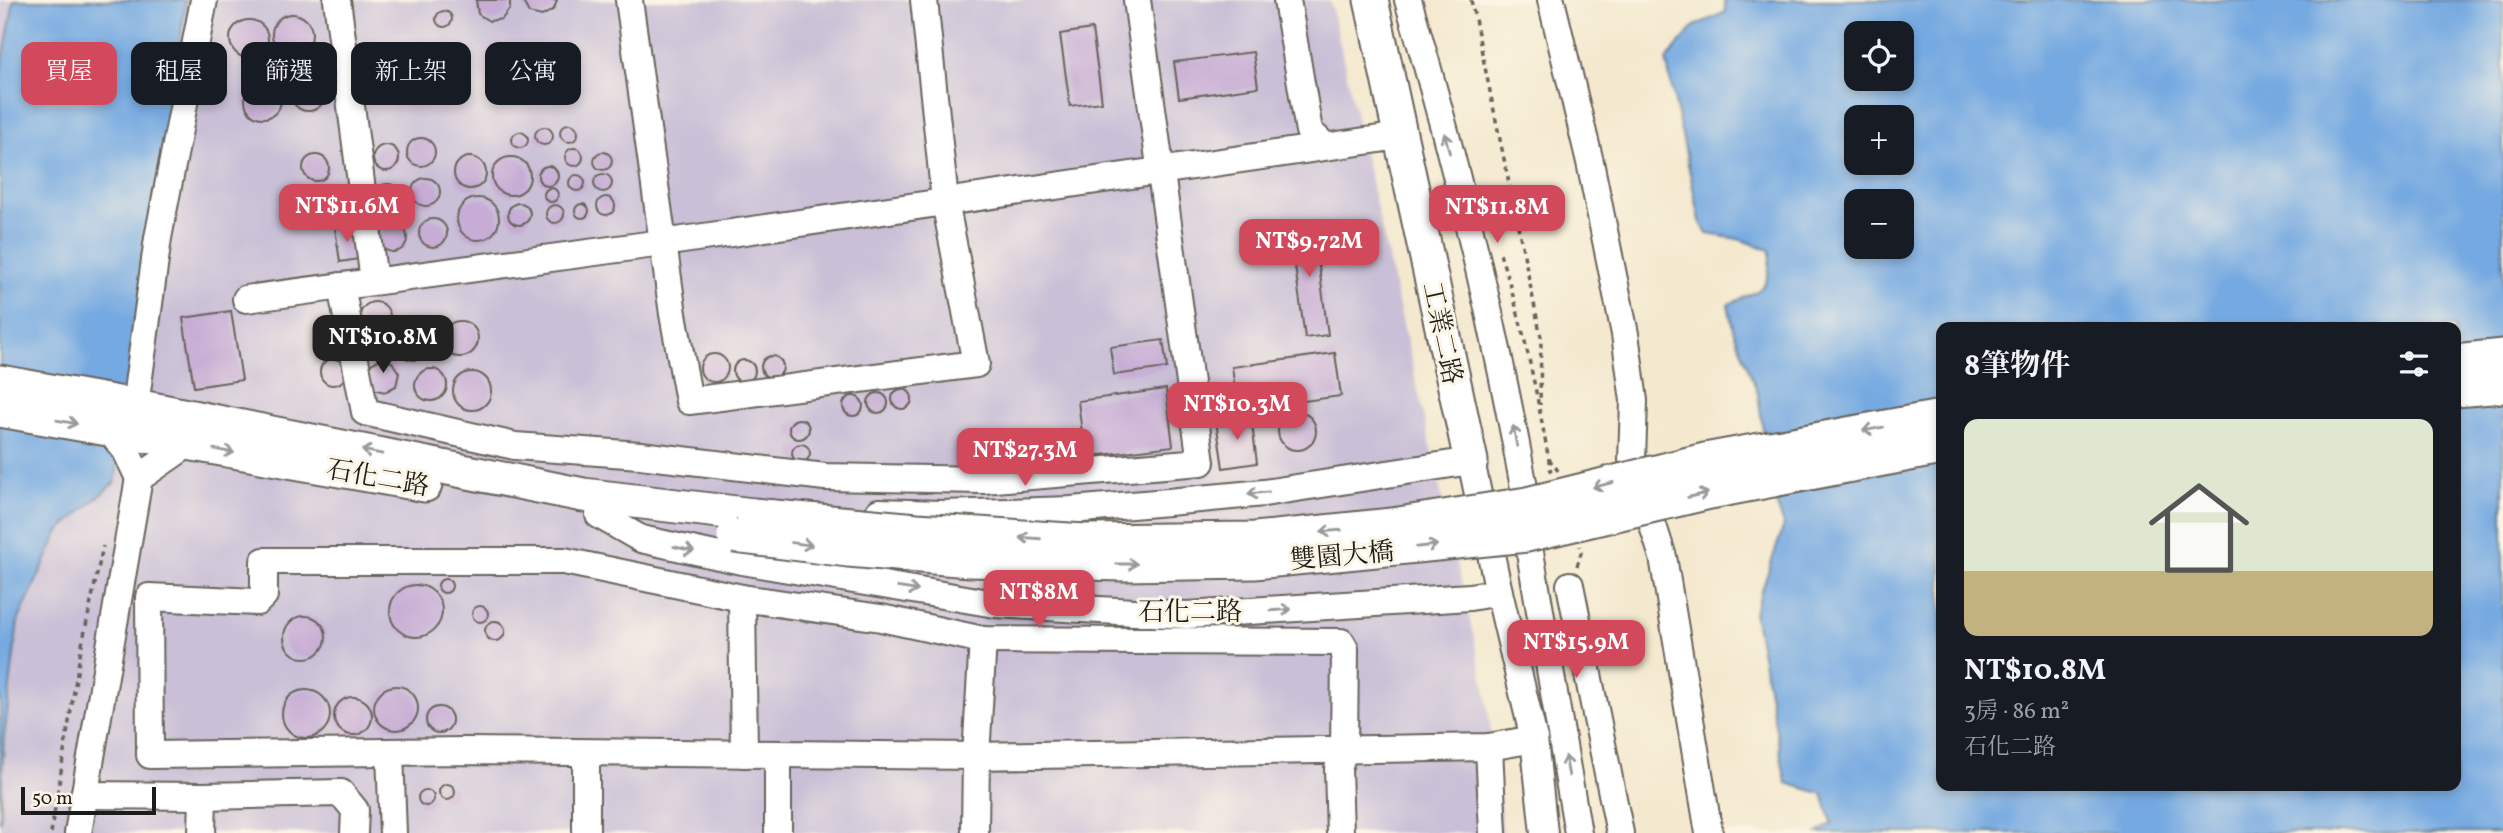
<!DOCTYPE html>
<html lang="zh-TW">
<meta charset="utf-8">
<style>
:root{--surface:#171b24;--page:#20242c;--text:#f1f3f6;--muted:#9ea1a6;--line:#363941;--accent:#d1495b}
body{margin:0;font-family:Vollkorn,"Noto Serif TC",serif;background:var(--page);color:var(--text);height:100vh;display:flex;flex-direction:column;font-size:26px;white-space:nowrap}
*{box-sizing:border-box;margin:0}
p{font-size:23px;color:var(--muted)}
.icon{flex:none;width:38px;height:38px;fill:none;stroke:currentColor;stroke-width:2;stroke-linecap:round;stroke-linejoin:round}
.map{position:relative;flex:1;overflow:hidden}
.drawer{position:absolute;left:1936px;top:322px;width:525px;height:469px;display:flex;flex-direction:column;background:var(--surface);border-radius:14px;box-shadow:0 4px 10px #0003}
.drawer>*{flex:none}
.top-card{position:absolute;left:21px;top:42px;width:665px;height:63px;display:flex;gap:14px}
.fabs{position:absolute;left:1844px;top:21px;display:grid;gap:14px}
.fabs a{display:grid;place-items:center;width:70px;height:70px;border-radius:14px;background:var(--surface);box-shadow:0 4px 10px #0003;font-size:35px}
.scale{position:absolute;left:21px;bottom:18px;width:135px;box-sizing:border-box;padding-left:7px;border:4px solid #1c1c1c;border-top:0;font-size:19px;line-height:24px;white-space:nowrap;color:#1c1c1c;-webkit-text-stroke:5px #fcf5e5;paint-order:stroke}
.price{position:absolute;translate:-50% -60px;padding:0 16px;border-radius:14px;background:var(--accent);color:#fff;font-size:23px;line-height:46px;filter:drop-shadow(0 2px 4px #0008)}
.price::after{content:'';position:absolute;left:50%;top:42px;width:21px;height:16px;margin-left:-10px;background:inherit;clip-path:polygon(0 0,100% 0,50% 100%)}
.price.on{background:#222;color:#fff}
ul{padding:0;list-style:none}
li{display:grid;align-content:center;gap:14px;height:371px;padding:0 28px}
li+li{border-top:2px solid var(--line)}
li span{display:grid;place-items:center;height:217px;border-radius:14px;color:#555}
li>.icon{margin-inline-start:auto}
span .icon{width:126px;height:126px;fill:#fffc;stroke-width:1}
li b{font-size:30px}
h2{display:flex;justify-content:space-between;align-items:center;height:84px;padding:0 28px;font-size:30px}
.chip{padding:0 24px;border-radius:14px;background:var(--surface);box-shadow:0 4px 10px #0003;font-size:24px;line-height:63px}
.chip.on{background:var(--accent);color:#fff}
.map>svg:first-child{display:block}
</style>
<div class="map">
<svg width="2503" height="833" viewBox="0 0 2503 833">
<rect width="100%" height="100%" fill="#fcf5e5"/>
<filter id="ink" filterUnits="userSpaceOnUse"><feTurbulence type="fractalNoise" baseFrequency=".0143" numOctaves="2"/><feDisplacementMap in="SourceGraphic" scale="14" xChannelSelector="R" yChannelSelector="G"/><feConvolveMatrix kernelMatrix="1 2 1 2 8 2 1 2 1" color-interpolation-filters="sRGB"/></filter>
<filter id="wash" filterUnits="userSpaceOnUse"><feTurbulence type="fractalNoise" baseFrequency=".00686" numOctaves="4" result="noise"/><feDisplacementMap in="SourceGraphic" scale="28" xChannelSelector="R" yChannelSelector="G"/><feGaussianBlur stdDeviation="1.57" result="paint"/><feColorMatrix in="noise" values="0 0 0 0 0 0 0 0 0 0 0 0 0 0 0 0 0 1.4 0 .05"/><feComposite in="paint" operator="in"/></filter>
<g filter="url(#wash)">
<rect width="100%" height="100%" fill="#f4e9cf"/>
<path fill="#c9bfd7" d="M0 0H1330L1486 692 1503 833H0Z"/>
<g fill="#74a9e1" stroke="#48627e" stroke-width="2" fill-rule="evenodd">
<path d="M14 0H186L115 482 59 531 18 621 4 737 0 823V77Z"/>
<path d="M1724 0H2503V833H1818L1832 823 1823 794 1786 783 1754 613 1784 525 1771 490 1758 394 1733 329 1728 304C1764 289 1769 291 1770 250L1738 239 1707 234 1700 221 1666 60 1694 26 1726 12ZM1857 33H1902V79H1857ZM1857 117H1902V163H1857ZM1857 201H1902V247H1857ZM1941 327H2455V786H1941Z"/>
</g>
<g id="blocks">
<g fill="#c7add5">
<path d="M476 0H510V8L502 19 489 21 478 14Z"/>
<path d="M522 0H557L554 9 542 16 529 13Z"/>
<circle cx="444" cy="19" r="8"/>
<circle cx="292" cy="34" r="20"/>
<circle cx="249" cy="39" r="19"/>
<path d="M1092 29 1102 102 1070 106 1060 34Z"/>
<path d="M1253 52 1258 87 1179 98 1174 62Z"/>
<circle cx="308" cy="94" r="17"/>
<circle cx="263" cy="100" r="18"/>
<circle cx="569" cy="133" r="9"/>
<circle cx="544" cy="136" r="9"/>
<circle cx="520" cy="140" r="8"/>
<circle cx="421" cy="152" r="14"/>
<circle cx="386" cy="158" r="13"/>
<circle cx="574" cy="157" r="9"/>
<circle cx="603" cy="161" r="9"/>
<circle cx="316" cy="168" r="13"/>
<circle cx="470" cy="173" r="16"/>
<circle cx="511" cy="176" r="19"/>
<circle cx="548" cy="176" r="10"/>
<circle cx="603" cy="183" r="9"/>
<circle cx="577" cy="183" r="8"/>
<circle cx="426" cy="192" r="14"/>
<circle cx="388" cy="198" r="14"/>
<circle cx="551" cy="195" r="7"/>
<circle cx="318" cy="208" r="14"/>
<circle cx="606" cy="206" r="9"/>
<circle cx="478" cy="219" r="21"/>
<circle cx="519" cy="214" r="11"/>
<circle cx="582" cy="211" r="7"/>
<circle cx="555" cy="214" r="9"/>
<circle cx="433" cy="233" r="14"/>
<path d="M1313 220 1328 335 1305 338 1289 223Z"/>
<circle cx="393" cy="238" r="14"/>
<path d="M354 226 359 259 340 262 335 228Z"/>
<circle cx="375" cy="317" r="15"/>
<path d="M231 311 242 380 194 387 183 318Z"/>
<circle cx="414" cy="340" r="20"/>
<circle cx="460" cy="339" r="18"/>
<circle cx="328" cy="345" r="11"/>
<path d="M1163 340 1167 368 1114 375 1110 347Z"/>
<path d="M1335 353 1341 396 1238 410 1232 367Z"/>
<circle cx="714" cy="368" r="14"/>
<circle cx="772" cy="367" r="11"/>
<path d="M380 359 392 362 399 373 396 386 385 392 372 389 368 366Z"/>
<circle cx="333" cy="372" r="13"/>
<circle cx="744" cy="371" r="11"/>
<circle cx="431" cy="385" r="16"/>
<circle cx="472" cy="391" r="19"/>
<circle cx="902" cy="399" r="10"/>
<path d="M1166 389 1173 446 1085 457 1078 401Z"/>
<circle cx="878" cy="403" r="10"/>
<circle cx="853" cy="406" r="10"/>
<circle cx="1297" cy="431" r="19"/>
<path d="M1251 416 1257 463 1223 468 1216 421Z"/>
<circle cx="799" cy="429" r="10"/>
<circle cx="801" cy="453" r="9"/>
<circle cx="445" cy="586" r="7"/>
<circle cx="416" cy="611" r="26"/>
<circle cx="480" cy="614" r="8"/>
<circle cx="305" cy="637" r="21"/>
<circle cx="495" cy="631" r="10"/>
<circle cx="396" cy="708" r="22"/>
<circle cx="306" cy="714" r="24"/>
<circle cx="353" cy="716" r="19"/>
<circle cx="439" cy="720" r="13"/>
<circle cx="447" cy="792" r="8"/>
<circle cx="426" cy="798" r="8"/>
</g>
</g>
</g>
<g filter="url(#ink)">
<use href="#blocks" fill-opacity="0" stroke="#68645b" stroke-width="2"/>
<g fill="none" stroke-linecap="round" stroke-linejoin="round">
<g stroke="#68645b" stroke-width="30">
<g id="minor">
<path d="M337 0 374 281"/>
<path d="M629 0 673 314 689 401 976 364 945 201 924 0"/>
<path d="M1287 0 1309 131 1325 146"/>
<path d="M1408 0C1457 165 1497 334 1527 504"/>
<path d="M1551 0 1590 162 1625 334 1634 401 1632 460 1663 557 1709 833"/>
<path d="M341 286 365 412 515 446 640 455 825 477 983 480 1201 462 1137 0"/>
<path d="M246 299 662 243 1400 136"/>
<path d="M135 406 158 238 204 0"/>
<path d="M109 430 126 451 139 478 188 444"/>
<path d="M879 512 941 514 1071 510 1168 502 1264 493 1471 461 1499 592 1534 739 1544 833"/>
<path d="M599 515 641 539 742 561 995 604 1187 615 1470 597 1499 592"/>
<path d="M1527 535 1578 833"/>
<path d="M1570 585 1620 833"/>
<path d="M742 598 744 754"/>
<path d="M1489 747 1493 833"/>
<path d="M390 753 393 833"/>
<path d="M586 753V833"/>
<path d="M84 795 203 796 341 793 355 810 354 833"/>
<path d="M78 833 139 478"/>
<path d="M202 833 203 796"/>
<path d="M778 833V754"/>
<path d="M975 833 976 756 983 640"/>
<path d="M1340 833 1338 769 1344 749 1345 649 1341 642 983 640 881 618 742 598 564 561H264V595L257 602 149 597 150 755 465 751 976 756 1489 747 1534 739"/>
</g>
</g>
<g stroke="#68645b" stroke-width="37">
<g id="major">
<path d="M1371 0 1471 461"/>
<path d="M2455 361 2503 356"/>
<path d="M0 382 157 410 583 495 753 515"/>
<path d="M2455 390 2503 386"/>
<path d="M0 410 425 485"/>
</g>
</g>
<g stroke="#68645b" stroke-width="3.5" stroke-dasharray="5 5" stroke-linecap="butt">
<path d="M1471 0 1541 337 1540 405"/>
<path d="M1500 254C1524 324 1538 399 1551 472"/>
<path d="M1549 459 1559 472"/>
<path d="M1577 566 1581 553 1580 546"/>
<path d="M51 833 80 654 103 546"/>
</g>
<use href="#minor" stroke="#fff" stroke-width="26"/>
<use href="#major" stroke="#fff" stroke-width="33"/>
<g stroke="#68645b" stroke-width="37" stroke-linecap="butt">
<g id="major-bridge">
<path d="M753 515 917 530 1085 541 1255 539 1392 525 1527 504 1705 460 1941 417"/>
<path d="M734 536 848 550 970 560 1123 564 1255 562 1527 535 1710 492 1941 448"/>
</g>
</g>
<use href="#major-bridge" stroke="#fff" stroke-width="33"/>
</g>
<defs><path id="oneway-shaft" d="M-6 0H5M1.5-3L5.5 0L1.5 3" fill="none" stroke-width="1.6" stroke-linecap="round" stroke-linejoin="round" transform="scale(1.75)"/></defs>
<g stroke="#999">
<use href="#oneway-shaft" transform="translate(1447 143) rotate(-104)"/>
<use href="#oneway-shaft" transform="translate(67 422) rotate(10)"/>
<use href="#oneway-shaft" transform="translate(1873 429) rotate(170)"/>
<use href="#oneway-shaft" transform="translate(1515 436) rotate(-100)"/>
<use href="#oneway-shaft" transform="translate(224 451) rotate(10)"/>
<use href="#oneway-shaft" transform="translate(372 452) rotate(-169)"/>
<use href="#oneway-shaft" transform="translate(1603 485) rotate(166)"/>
<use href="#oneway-shaft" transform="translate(1258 493) rotate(174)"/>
<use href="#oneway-shaft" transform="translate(1698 495) rotate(-13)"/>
<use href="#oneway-shaft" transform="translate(1331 531) rotate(175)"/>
<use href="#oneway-shaft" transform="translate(1030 538) rotate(-176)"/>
<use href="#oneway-shaft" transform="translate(802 544) rotate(7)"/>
<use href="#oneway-shaft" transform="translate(1427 546) rotate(-6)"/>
<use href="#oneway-shaft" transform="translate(684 549) rotate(13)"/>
<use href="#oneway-shaft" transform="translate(1127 564)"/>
<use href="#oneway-shaft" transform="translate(908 589) rotate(9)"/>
<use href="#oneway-shaft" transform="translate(1281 610) rotate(-4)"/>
<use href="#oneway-shaft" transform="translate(1567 766) rotate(-100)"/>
</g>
</g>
<g text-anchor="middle" stroke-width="6" stroke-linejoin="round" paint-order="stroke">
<g font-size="26" fill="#1c1c1c" stroke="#fcf5e5">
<text transform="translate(1443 333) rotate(78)" y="9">工業二路</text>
<text transform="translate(378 477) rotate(10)" y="9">石化二路</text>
<text transform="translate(1342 555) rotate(-5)" y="9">雙園大橋</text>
<text x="1190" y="620">石化二路</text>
</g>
</g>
</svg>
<div class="fabs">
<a><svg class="icon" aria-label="locate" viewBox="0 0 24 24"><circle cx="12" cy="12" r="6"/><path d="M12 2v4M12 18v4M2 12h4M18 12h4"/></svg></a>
<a>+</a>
<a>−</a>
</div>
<div class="scale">50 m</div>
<b class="price" style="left:347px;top:244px">NT$11.6M</b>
<b class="price" style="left:1497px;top:245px">NT$11.8M</b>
<b class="price" style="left:1309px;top:279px">NT$9.72M</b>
<b class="price on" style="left:383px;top:375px">NT$10.8M</b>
<b class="price" style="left:1237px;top:442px">NT$10.3M</b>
<b class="price" style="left:1025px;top:488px">NT$27.3M</b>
<b class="price" style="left:1039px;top:630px">NT$8M</b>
<b class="price" style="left:1576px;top:680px">NT$15.9M</b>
<div class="top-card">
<a class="chip on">買屋</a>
<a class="chip">租屋</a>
<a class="chip">篩選</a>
<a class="chip">新上架</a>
<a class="chip">公寓</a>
</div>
<section class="drawer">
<h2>8筆物件<svg class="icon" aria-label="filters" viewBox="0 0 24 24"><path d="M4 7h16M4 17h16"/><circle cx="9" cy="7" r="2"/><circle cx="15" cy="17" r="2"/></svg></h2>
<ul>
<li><span style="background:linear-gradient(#dfe7d0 70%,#c2b280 0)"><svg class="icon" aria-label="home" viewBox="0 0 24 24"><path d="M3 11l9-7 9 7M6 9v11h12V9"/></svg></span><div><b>NT$10.8M</b><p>3房 · 86 m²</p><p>石化二路</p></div></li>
</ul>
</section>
</div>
